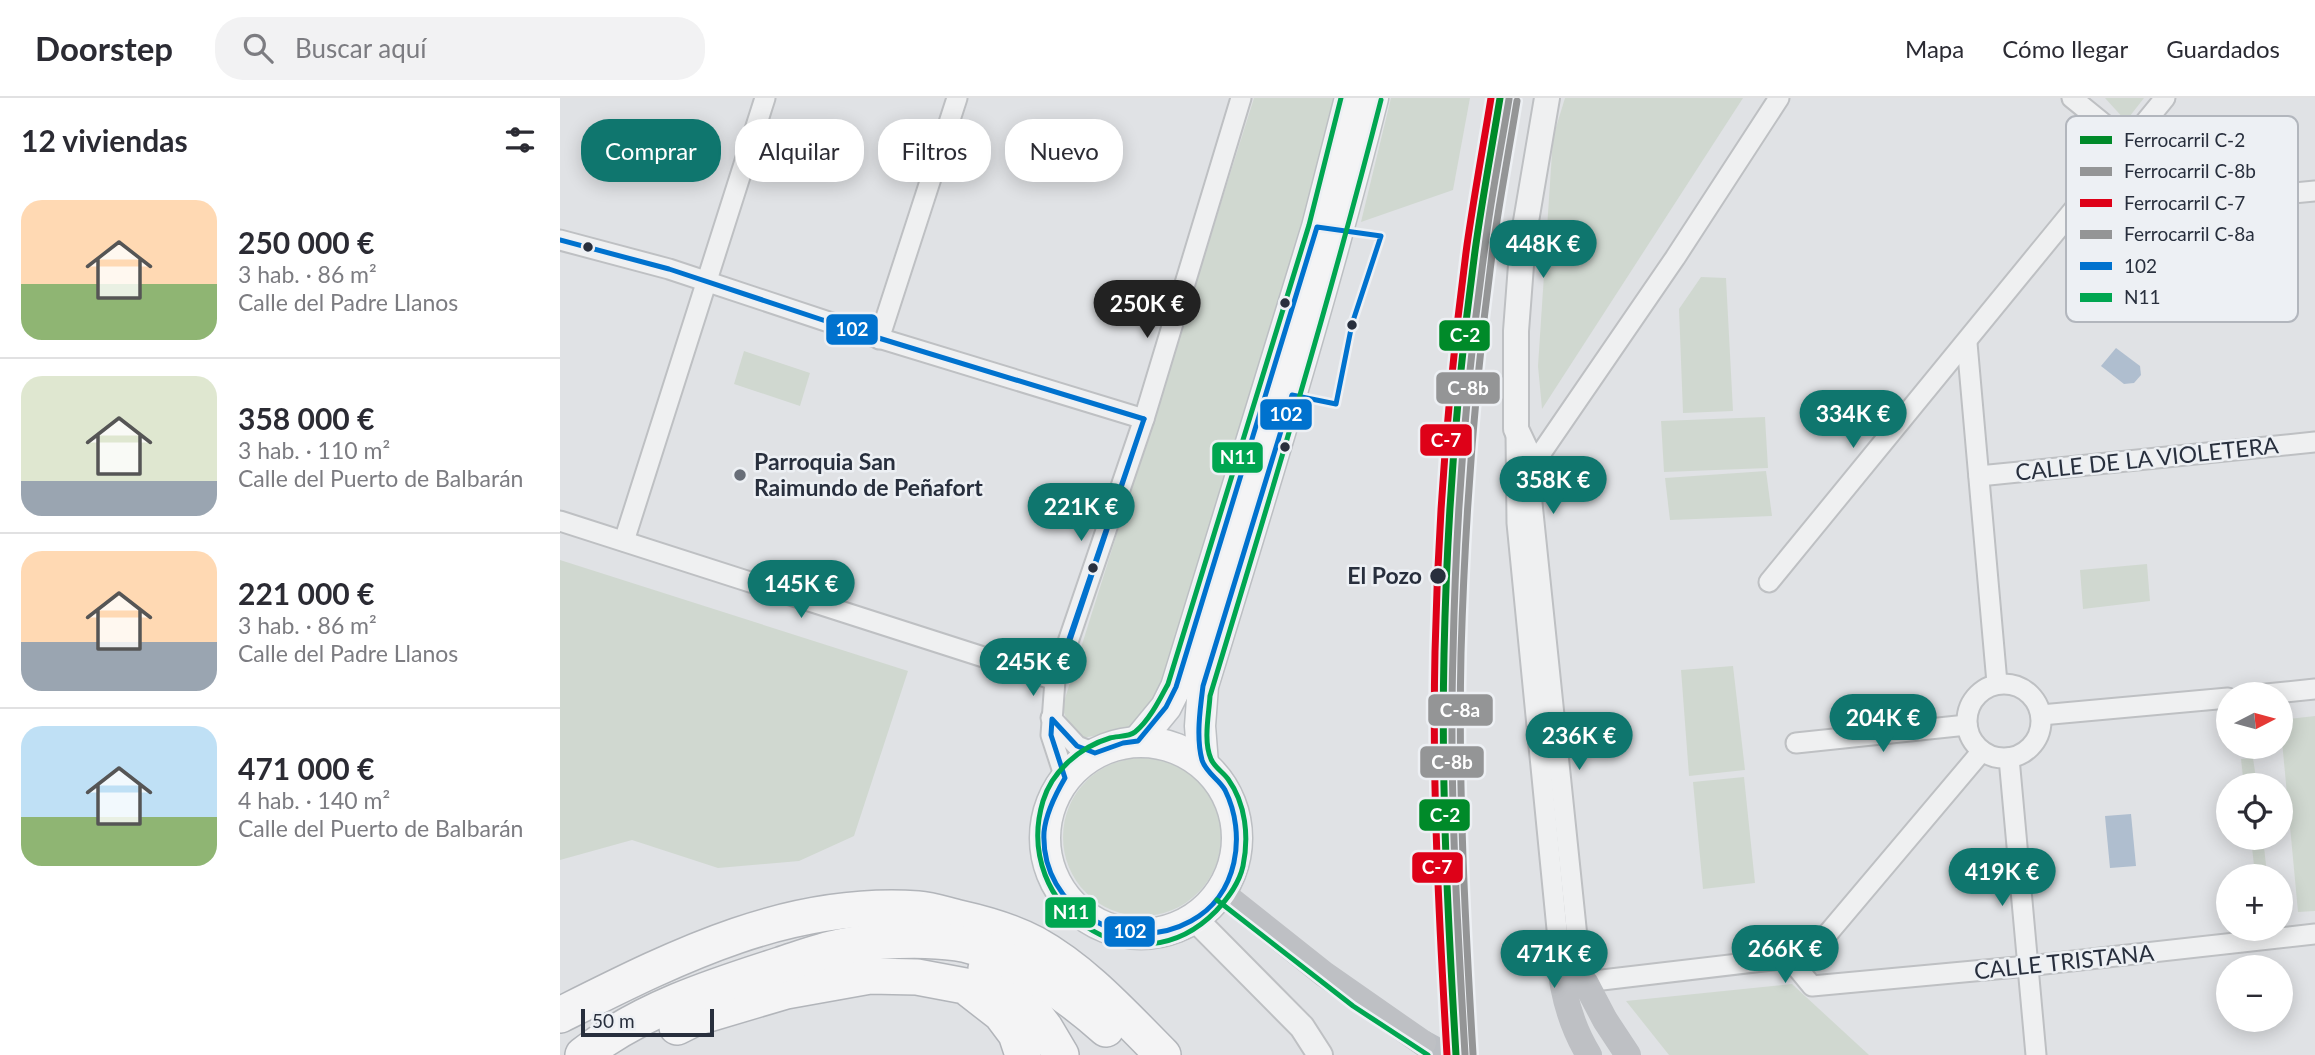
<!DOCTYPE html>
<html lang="es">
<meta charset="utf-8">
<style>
:root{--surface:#fff;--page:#f2f2f3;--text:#2b2b33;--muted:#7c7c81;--line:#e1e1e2;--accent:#0f766e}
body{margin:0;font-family:Lato,sans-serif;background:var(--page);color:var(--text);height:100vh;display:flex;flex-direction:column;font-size:26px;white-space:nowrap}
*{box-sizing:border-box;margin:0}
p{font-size:23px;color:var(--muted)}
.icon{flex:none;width:38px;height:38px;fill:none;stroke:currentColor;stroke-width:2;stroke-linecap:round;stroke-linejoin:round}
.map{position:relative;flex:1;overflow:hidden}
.sheet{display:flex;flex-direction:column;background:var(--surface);width:560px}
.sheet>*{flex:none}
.hud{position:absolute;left:21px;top:21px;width:665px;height:63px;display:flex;gap:14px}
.needle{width:46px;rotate:84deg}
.fabs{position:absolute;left:1656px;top:584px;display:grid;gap:14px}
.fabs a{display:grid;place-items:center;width:77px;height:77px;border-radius:50%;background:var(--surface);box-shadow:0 4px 18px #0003;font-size:35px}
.scale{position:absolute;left:21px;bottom:18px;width:133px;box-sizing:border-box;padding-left:7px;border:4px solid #282f3d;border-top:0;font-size:19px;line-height:24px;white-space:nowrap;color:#282f3d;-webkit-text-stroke:5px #edf0f4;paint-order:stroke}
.price{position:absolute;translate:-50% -60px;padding:0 16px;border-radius:24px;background:var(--accent);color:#fff;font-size:23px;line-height:46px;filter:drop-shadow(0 2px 4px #0008)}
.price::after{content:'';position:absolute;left:50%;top:42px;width:21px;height:16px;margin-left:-10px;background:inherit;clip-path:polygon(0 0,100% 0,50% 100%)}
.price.active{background:#222;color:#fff}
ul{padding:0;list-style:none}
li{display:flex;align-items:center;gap:21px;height:175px;padding:0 21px}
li+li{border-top:2px solid var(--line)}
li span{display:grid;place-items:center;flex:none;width:196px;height:140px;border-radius:21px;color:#555}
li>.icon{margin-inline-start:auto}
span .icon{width:84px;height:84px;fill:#fffc;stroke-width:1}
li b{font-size:30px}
h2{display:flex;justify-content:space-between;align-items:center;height:84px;padding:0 21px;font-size:30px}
.pill{padding:0 24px;border-radius:28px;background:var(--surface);box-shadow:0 4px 18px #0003;font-size:24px;line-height:63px}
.pill.active{background:var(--accent);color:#fff}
header{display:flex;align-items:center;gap:42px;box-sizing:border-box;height:98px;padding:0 35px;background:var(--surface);border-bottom:2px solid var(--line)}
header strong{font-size:33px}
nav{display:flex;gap:38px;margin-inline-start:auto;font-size:24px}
.search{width:490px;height:63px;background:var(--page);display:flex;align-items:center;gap:18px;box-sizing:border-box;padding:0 24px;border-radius:28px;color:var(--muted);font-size:26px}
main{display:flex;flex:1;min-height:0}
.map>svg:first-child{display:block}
</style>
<header>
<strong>Doorstep</strong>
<div class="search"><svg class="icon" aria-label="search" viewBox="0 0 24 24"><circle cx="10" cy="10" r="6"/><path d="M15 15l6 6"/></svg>Buscar aquí</div>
<nav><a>Mapa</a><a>Cómo llegar</a><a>Guardados</a></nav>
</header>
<main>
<section class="sheet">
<h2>12 viviendas<svg class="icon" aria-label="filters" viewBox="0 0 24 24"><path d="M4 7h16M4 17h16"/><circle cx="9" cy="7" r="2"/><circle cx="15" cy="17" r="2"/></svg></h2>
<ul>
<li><span style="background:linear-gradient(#ffd9b3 60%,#8fb573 0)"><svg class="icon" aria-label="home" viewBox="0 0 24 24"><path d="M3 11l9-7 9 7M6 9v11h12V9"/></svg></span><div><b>250 000 €</b><p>3 hab. · 86 m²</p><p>Calle del Padre Llanos</p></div></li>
<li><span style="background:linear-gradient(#dfe7d0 75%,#9aa5b1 0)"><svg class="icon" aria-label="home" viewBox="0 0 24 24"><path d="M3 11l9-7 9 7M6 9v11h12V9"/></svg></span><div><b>358 000 €</b><p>3 hab. · 110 m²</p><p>Calle del Puerto de Balbarán</p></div></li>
<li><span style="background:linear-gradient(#ffd9b3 65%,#9aa5b1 0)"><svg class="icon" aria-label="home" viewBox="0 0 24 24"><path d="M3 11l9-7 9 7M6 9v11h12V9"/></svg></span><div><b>221 000 €</b><p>3 hab. · 86 m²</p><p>Calle del Padre Llanos</p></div></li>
<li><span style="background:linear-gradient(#bfe0f5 65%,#8fb573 0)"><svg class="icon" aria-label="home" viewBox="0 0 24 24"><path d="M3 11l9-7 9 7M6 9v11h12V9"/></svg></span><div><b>471 000 €</b><p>4 hab. · 140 m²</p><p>Calle del Puerto de Balbarán</p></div></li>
</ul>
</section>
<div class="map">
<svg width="1755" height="957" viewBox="0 0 1755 957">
<rect width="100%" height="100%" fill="#e0e2e5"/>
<g fill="#d0d8d0">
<path d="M694 0H780L603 598 569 629 547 636 521 640 509 627 502 610Z"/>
<path d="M831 0H910L893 92 801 124Z"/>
<path d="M1005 0H1183L982 311 978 268 993 39Z"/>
<path d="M1545 0H1584L1566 23Z"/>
<path d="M1141 179 1166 180 1173 313 1123 315 1119 211Z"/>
<path d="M184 253 250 275 240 308 174 286Z"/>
<path d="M1205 319 1208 370 1104 374 1101 323Z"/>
<path d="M1206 373 1212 418 1110 422 1105 380Z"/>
<path d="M0 462 348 573 294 738 239 763 158 770 72 742 0 762Z"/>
<path d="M1587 466 1590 503 1523 511 1520 472Z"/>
<path d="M1173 568 1185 672 1129 678 1121 572Z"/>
<path d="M1755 618V813L1738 814 1720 622Z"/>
<path d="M1693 660 1697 688H1684L1681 661Z"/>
<circle cx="582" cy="739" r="79"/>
<path d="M1184 679 1195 785 1143 791 1133 684Z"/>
<path d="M1691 740H1703L1707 776 1695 777Z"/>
<path d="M1232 886 1309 957H1109L1066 903Z"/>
</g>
<g fill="#afbecf">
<path d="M1556 250 1580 268 1581 277 1574 285 1564 286 1541 268Z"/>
<path d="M1571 716 1576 768 1550 770 1545 718Z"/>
</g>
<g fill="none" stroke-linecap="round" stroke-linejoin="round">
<path stroke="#bbbec3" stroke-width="26" stroke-dasharray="26 13" stroke-linecap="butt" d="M863 945 885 957"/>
<g stroke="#bec0c3" stroke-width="23">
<g id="minor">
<path d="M1219 0 1115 160 973 367 972 405 1017 839 1025 884 1229 860 1254 852 1422 653"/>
<path d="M1512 0 1640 104 1755 93"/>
<path d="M0 142 109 171 299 234 584 321"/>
<path d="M319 241 397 0"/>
<path d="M1407 245 1437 585"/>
<path d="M956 335 957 425 998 841"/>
<path d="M1419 378 1755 344"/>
<path d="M0 423 495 582"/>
<path d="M64 443 205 0"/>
<path d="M1209 484 1605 0"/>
<circle cx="1444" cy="623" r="37"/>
<path d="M1696 597 1755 591"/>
<path d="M1481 617 1668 600"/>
<path d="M491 620 517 648 535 655"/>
<path d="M1236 645 1407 627"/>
<path d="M1449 660 1476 957"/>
<path d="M505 680 491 637 495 582 584 321 681 0"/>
<path d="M1229 860 1252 888 1468 868 1755 836"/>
</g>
</g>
<g stroke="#bec0c3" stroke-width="28">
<g id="tertiary">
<path d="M973 367 956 331V233L963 141 987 0"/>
<path d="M635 821 742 929 760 957"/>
</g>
</g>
<g stroke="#bcbfc3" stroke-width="33">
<g id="primary">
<path d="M578 643 606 609 616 589 757 129 790 0"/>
<circle cx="581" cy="740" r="96"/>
<path d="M643 666 640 628 643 588C703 393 763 198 813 0"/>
</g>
</g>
<g stroke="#b2b5ba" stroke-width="38">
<g id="motorway">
<path d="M426 871 459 896 485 930 501 957"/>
<path d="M0 917C114 860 226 802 358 811 372 812 386 817 399 820 426 826 451 833 475 846 524 873 564 918 603 957"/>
<path d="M117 929 135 920 226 893 310 878 357 879 405 888 441 916 456 936 463 957"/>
<path d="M23 957C80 912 151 889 220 867 239 861 260 853 280 849 313 842 363 840 397 845 447 853 509 898 546 931"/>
</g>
</g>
<use href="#minor" stroke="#eff0f1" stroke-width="19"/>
<use href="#tertiary" stroke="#eff0f1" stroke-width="24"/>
<g stroke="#bec0c4" stroke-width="26">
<path d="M662 795 764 876 863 945"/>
<path d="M999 858 1013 879 1025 884 1045 922 1068 957"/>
<path d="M999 859C1002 893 1011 928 1029 957"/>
</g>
<use href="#primary" stroke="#f4f4f5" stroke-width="30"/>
<use href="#motorway" stroke="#f4f4f5" stroke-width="35"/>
<g stroke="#edf0f4" stroke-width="10">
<g id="bus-1">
<path d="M757 129 821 138 792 226 776 306 732 297 643 588C640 611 636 640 642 662 646 675 659 681 665 692 687 736 678 798 631 823 566 859 480 812 484 734 486 715 495 697 505 680L491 637 492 621 517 648 535 655 563 645 578 643 606 609 616 589Z"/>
<path d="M0 142 109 171 299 234 584 321"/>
<path d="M584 321 507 551 495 582Z"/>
</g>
</g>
<g stroke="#edf0f4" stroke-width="10">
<g id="bus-2">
<path d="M781 0 749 127 608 586C600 601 589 623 575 634 569 639 557 638 550 640 520 649 492 673 483 703 451 810 575 896 656 813 668 800 679 786 683 768 689 739 686 706 668 681 663 674 654 669 651 661 643 643 649 616 650 598 710 400 770 202 821 2"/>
<path d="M657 802 793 908 868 957"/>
</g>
</g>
<use href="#bus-1" stroke="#0072ce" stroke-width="5"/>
<use href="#bus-2" stroke="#00a651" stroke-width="5"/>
<g stroke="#edf0f4" stroke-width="12">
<path id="rail-1" d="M896 957C888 823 881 690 884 556 887 419 897 282 916 146 923 97 932 49 940 0"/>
</g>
<g stroke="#edf0f4" stroke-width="12">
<path id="rail-2" d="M905 956C897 822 889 689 893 554 896 418 906 282 925 148 931 99 941 50 949 1"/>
</g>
<g stroke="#edf0f4" stroke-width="12">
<path id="rail-3" d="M887 957C879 823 872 689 875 554 878 418 889 282 907 147 914 98 923 49 931 0"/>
</g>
<g stroke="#edf0f4" stroke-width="12">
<path id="rail-4" d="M913 956C905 822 898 689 901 555 905 419 915 283 933 149 940 100 949 52 957 3"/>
</g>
<use href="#rail-1" stroke="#008a29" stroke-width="7"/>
<use href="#rail-2" stroke="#949596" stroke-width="7"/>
<use href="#rail-3" stroke="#de0118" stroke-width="7"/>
<use href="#rail-4" stroke="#949596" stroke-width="7"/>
</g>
<g fill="#282f3d" stroke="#edf0f4" stroke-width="2.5">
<circle cx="28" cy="149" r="6"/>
<circle cx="725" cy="205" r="6"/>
<circle cx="792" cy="227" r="6"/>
<circle cx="725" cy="349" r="6"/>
<circle cx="533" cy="470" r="6"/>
<circle cx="878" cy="478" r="9"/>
</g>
<circle fill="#686e78" stroke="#edf0f4" stroke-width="2.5" cx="180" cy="377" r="7"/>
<g text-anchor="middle" stroke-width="5" stroke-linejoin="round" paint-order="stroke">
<g font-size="23" fill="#282f3d" stroke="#edf0f4">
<text transform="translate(1587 361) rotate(-6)" y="8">CALLE DE LA VIOLETERA</text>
<text transform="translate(1504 864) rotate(-6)" y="8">CALLE TRISTANA</text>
</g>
<g font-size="23" font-weight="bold" fill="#282f3d" stroke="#edf0f4" text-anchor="start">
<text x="194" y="372">Parroquia San<tspan x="194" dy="26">Raimundo de Peñafort</tspan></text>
</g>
<g font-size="23" font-weight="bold" fill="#282f3d" stroke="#edf0f4" text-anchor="end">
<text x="862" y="486">El Pozo</text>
</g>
</g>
<rect x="1506" y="18" width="232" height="206" rx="10" fill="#edf0f4" stroke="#b2b6bd" stroke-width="2"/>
<rect x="1520" y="38" width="32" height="8" fill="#008a29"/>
<rect x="1520" y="69" width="32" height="9" fill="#949596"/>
<rect x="1520" y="101" width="32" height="8" fill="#de0118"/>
<rect x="1520" y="132" width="32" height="9" fill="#949596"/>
<rect x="1520" y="164" width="32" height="8" fill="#0072ce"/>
<rect x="1520" y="195" width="32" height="9" fill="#00a651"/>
<g font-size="19" fill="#282f3d">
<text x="1564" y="49">Ferrocarril C-2</text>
<text x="1564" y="80">Ferrocarril C-8b</text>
<text x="1564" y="112">Ferrocarril C-7</text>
<text x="1564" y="143">Ferrocarril C-8a</text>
<text x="1564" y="175">102</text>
<text x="1564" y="206">N11</text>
</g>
<g stroke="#edf0f4" stroke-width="2.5">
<rect x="265" y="215" width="54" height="33" rx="7" fill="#0072ce"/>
<rect x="878" y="221" width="53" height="33" rx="7" fill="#008a29"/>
<rect x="875" y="273" width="66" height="34" rx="7" fill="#949596"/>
<rect x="699" y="300" width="54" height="33" rx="7" fill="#0072ce"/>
<rect x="859" y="325" width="54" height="34" rx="7" fill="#de0118"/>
<rect x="651" y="343" width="53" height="33" rx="7" fill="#00a651"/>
<rect x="867" y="595" width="67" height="34" rx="7" fill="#949596"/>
<rect x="859" y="647" width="66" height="34" rx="7" fill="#949596"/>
<rect x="858" y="700" width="53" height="34" rx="7" fill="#008a29"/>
<rect x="851" y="753" width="53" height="33" rx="7" fill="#de0118"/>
<rect x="484" y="798" width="53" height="33" rx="7" fill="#00a651"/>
<rect x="543" y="817" width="53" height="33" rx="7" fill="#0072ce"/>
</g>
<g font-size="19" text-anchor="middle" font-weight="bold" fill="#fff">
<text x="292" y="238">102</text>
<text x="905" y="244">C-2</text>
<text x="908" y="297">C-8b</text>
<text x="726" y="323">102</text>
<text x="886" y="349">C-7</text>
<text x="678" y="366">N11</text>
<text x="900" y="619">C-8a</text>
<text x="892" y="671">C-8b</text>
<text x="885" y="724">C-2</text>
<text x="877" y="776">C-7</text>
<text x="511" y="821">N11</text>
<text x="570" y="840">102</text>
</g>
</svg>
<div class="fabs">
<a><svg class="needle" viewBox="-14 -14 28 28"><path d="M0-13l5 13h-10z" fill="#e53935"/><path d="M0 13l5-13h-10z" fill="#7c7c81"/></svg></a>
<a><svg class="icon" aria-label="locate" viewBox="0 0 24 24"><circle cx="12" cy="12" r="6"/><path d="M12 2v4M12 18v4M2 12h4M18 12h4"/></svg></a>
<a>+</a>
<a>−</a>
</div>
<div class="scale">50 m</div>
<b class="price" style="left:983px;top:182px">448K €</b>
<b class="price active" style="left:587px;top:242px">250K €</b>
<b class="price" style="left:1293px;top:352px">334K €</b>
<b class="price" style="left:993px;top:418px">358K €</b>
<b class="price" style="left:521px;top:445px">221K €</b>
<b class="price" style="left:241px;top:522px">145K €</b>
<b class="price" style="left:473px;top:600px">245K €</b>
<b class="price" style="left:1323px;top:656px">204K €</b>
<b class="price" style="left:1019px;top:674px">236K €</b>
<b class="price" style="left:1442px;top:810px">419K €</b>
<b class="price" style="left:1225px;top:887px">266K €</b>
<b class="price" style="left:994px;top:892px">471K €</b>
<div class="hud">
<a class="pill active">Comprar</a>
<a class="pill">Alquilar</a>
<a class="pill">Filtros</a>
<a class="pill">Nuevo</a>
</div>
</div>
</main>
